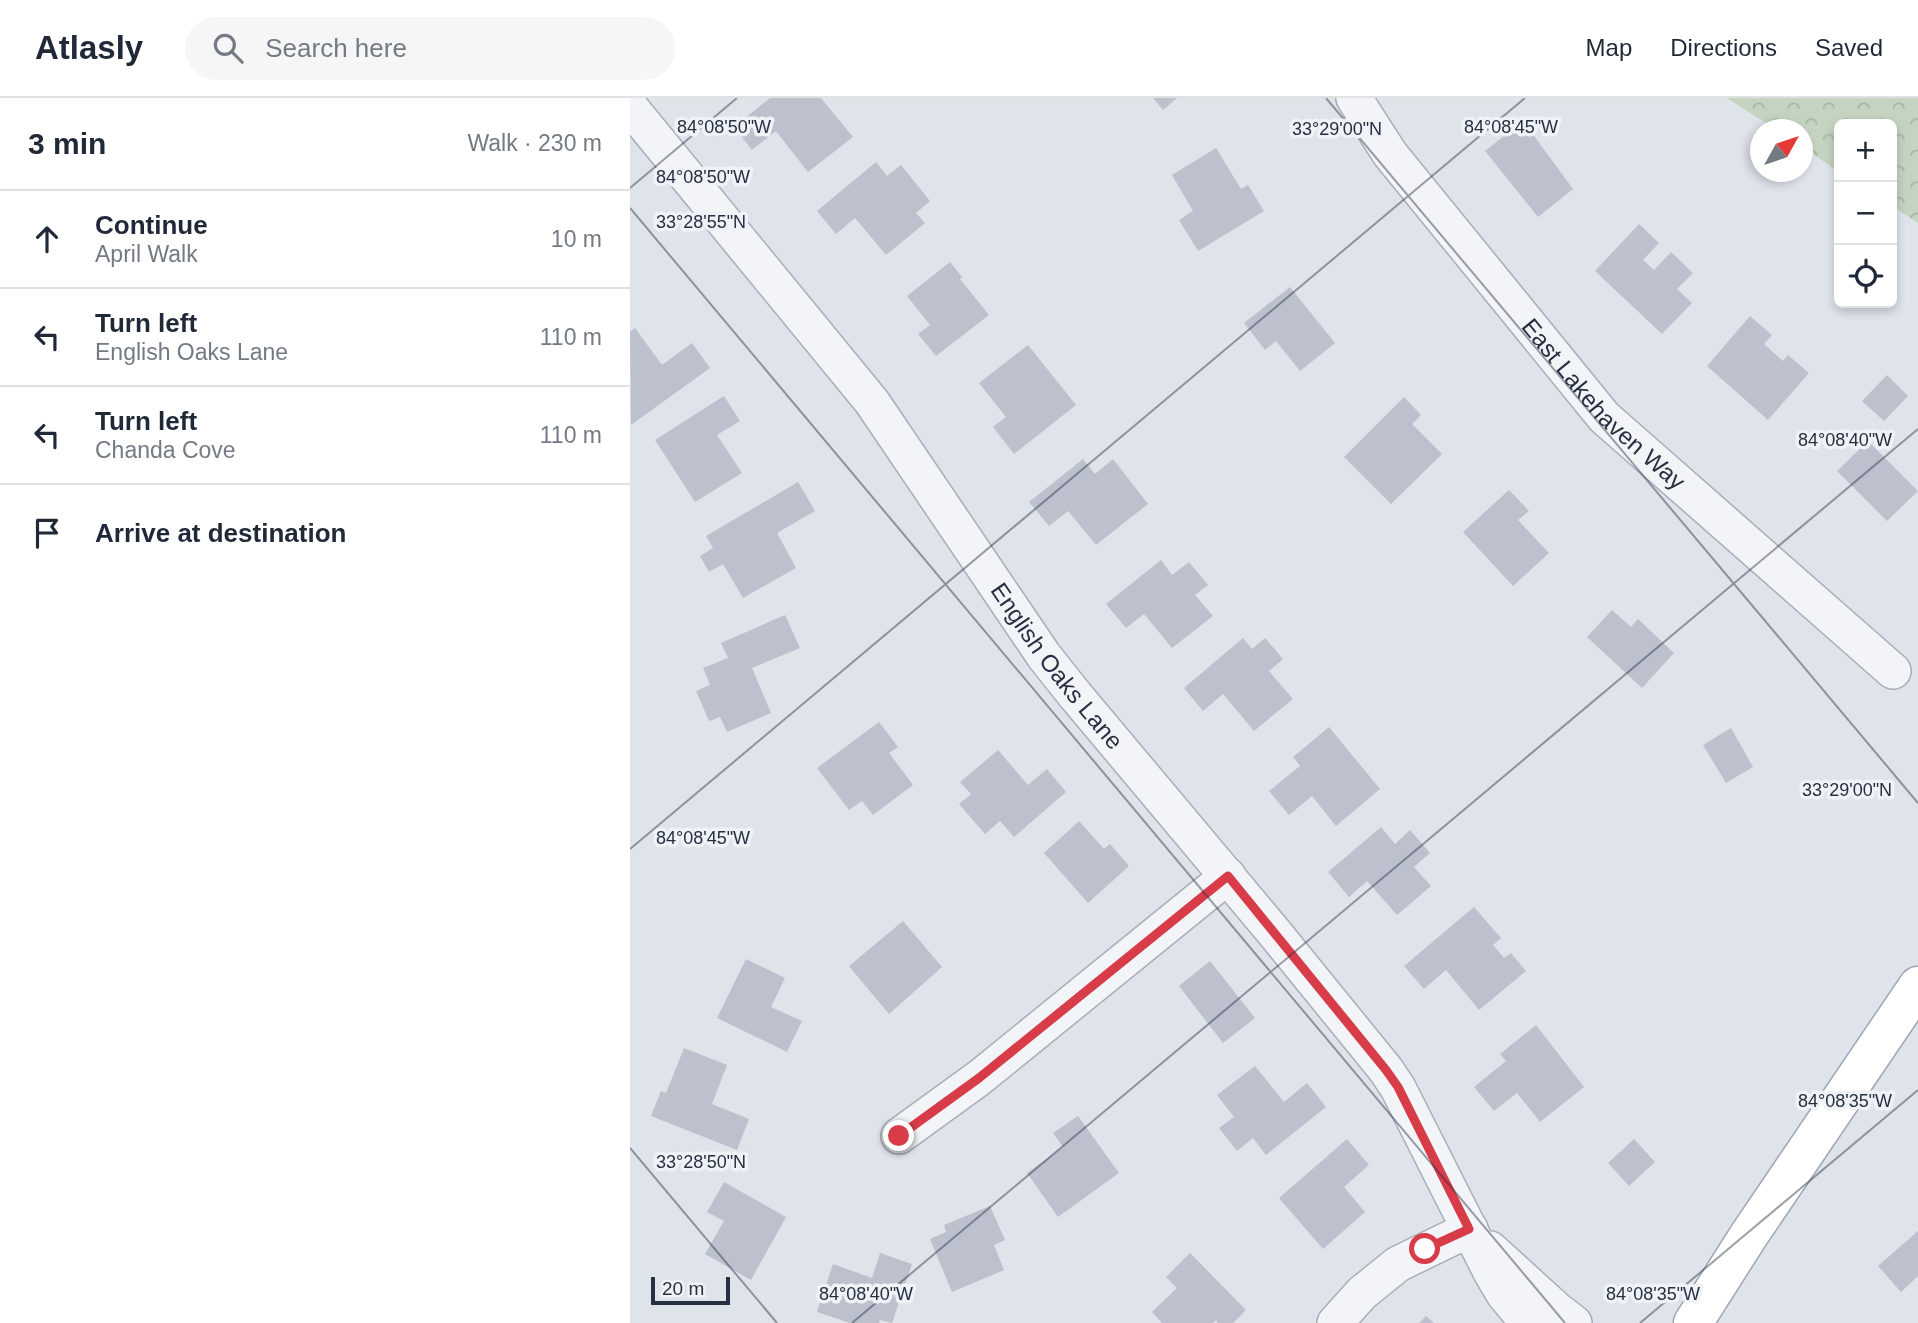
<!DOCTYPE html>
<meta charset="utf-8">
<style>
body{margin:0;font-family:Arial,sans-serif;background:#f6f6f7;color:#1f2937}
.controls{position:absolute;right:21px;top:21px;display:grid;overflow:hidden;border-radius:10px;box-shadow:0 4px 10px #0003}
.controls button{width:63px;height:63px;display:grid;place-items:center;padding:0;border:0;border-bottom:2px solid #e0e1e3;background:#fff;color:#1f2937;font:35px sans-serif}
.compass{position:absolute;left:1120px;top:21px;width:63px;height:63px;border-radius:50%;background:#fff;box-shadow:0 4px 10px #0003;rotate:50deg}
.scale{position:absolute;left:21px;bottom:18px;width:79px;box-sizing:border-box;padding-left:7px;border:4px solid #272f42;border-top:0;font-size:19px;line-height:24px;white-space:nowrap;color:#272f42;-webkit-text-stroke:5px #eff2f7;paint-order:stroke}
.stop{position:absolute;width:21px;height:21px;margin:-16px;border:5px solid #d73c48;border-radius:50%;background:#fff}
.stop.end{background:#d73c48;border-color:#fff;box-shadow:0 2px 7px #0008}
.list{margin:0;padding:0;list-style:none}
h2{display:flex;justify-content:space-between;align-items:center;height:91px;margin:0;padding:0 28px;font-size:30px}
h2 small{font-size:23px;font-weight:400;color:#747a83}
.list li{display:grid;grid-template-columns:46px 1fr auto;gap:21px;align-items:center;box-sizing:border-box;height:98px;padding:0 28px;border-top:2px solid #e0e1e3}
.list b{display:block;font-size:26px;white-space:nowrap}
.list p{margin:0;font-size:23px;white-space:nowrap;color:#747a83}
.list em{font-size:23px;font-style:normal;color:#747a83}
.icon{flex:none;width:38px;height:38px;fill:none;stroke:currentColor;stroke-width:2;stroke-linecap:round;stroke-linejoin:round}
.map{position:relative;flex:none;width:1288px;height:1225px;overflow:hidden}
header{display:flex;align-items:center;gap:42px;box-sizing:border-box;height:98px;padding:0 35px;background:#fff;border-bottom:2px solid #e0e1e3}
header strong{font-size:33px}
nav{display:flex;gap:38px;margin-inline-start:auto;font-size:24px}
.search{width:490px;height:63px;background:#f6f6f7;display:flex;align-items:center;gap:18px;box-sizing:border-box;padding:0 24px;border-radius:38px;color:#747a83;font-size:26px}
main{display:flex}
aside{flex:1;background:#fff}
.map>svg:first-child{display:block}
.forest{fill:url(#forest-crowns)}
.building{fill:#bcc1cd}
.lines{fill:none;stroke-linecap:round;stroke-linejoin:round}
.minor-casing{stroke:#a8adb8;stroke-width:38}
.major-casing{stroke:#9ea6b6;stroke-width:41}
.minor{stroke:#f2f4f8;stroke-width:35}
.major{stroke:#fff;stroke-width:38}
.route{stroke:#d73c48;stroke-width:9}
.ticks{fill:none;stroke:#272f42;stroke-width:2;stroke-opacity:0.45}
.labels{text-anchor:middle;stroke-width:7;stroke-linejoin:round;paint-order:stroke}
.street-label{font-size:24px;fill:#272f42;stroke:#eff2f7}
.ticks-label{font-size:18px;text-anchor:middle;fill:#272f42;stroke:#eff2f7;stroke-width:7;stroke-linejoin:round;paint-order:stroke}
</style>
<header>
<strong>Atlasly</strong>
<div class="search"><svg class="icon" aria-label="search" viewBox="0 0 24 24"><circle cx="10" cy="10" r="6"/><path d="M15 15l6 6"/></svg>Search here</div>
<nav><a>Map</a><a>Directions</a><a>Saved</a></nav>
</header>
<main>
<aside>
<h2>3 min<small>Walk · 230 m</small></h2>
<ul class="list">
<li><svg class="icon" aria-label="ahead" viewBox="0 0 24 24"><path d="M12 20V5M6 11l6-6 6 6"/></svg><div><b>Continue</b><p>April Walk</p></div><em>10 m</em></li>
<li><svg class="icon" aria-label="left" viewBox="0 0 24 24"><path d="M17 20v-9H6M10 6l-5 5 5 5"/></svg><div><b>Turn left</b><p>English Oaks Lane</p></div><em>110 m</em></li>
<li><svg class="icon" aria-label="left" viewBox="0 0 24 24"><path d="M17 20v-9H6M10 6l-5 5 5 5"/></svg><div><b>Turn left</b><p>Chanda Cove</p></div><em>110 m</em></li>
<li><svg class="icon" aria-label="arrive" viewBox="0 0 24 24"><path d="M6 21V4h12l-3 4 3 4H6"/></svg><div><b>Arrive at destination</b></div></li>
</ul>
</aside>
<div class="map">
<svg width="1288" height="1225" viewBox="0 0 1288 1225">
<defs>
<pattern id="forest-crowns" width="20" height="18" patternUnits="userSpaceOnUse" patternTransform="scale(1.75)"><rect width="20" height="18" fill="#c4d4c0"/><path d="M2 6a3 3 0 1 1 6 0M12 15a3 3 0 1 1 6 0" fill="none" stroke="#a8b6a6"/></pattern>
</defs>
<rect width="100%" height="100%" fill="#dfe3ea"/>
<path class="forest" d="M1097,0H1288V125L1262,108V26H1209V74L1173,49L1172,32L1145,31Z"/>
<path class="building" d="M140,0H191L223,39L178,74L146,33L122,52L104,29Z
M523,0H547L533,12Z
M893,23L943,91L908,119L855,53Z
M586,50L611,91L618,87L634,113L568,153L549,122L563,113L542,77Z
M246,64L257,78L271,67L300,103L286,115L295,125L256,157L225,120L206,136L187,113Z
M1009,126L1029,145L1013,162L1024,172L1041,154L1063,175L1047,191L1062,205L1032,236L965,173Z
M320,164L332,179L330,181L359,217L306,258L288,236L300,227L277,198Z
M660,189L705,245L670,273L646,243L635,252L614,225Z
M1120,218L1142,237L1134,246L1153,263L1158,257L1179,275L1138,322L1077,268Z
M5,230L32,267L62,245L80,270L1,327L0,234Z
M398,247L446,307L384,356L363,329L376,319L349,285Z
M1257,277L1278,298L1254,323L1232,303Z
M94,298L110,323L87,337L112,375L65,404L25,342Z
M774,299L791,317L782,326L812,356L761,406L714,359Z
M1238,343L1288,393L1257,423L1207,373Z
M453,361L465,376L483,361L518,406L466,447L438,413L419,428L399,404Z
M168,384L185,413L147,435L166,470L113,500L93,466L79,474L70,458L83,450L76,438Z
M879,392L899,413L888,422L919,455L883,488L833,434Z
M531,462L542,477L559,464L578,487L565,497L583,518L542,550L514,516L496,530L476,506Z
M982,512L1001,529L1008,521L1044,555L1012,590L957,539Z
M155,517L170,550L122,570L141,615L97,634L90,619L79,623L66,593L80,587L73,570L98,560L91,545Z
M613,540L622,551L635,540L653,561L639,573L663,601L624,633L593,596L573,613L554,590Z
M249,624L268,649L259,655L283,687L243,717L232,703L219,712L187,670Z
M699,629L750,691L706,728L682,698L659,717L639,693L670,668L663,659Z
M1101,630L1123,669L1096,685L1073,647Z
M368,652L398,687L417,671L436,694L384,739L370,723L355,736L329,706L341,696L330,684Z
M449,723L474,751L480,746L499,768L458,805L414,755Z
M751,729L765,746L780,732L800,755L784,769L801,788L767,817L737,783L719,799L698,774Z
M844,809L871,840L863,847L874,860L881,855L896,873L849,912L816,872L794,891L774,868Z
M273,823L312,869L259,916L219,868Z
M116,861L155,880L141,909L172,923L157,954L87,920Z
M580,863L625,920L593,945L549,888Z
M906,927L954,989L910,1024L887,995L864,1013L844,989L876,963L870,956Z
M54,950L97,967L82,1006L119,1021L107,1052L21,1018L31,993L36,995Z
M625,968L654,1004L677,985L696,1009L636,1057L623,1040L607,1053L589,1030L604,1019L587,997Z
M448,1018L489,1075L428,1119L397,1075L433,1049L423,1035Z
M717,1041L739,1067L714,1089L735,1114L693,1151L649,1100Z
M1004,1041L1025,1064L999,1088L978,1065Z
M94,1084L156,1119L121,1182L75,1156L94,1123L77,1114Z
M360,1108L375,1142L364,1147L374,1172L322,1194L300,1141L316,1134L314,1127Z
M1288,1133V1178L1271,1194L1248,1168Z
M250,1155L282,1166L262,1225L250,1222L249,1225H220L187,1214L203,1166L242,1180Z
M560,1155L616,1212L603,1225H588L586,1222L583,1225H532L522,1214L547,1190L536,1179Z
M796,1218L804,1225H789Z"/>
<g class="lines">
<g class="minor-casing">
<g id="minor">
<path id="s1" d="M724,0L760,56L974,319L1263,573"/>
<path id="s2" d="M0,9L242,304L414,558L445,597L643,833L756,972L768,990L861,1174L874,1196L898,1225"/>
<path d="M269,1038L349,980L598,778"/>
<path d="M860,1151L927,1212L944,1225"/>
<path d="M705,1225L732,1195L768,1166L840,1131"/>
</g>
</g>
<g class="major-casing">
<path id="major" d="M1063,1225L1119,1137L1288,888"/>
</g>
<use href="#minor" class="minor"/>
<use href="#major" class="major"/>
</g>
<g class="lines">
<path class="route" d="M269,1038L349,980L598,778L756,972L768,989L839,1131L795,1151"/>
</g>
<path class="ticks" d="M696,0L1288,705M0,90L107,0M0,110L935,1225M0,751L895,0M0,1050L147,1225M222,1225L1288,331M1010,1225L1288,992"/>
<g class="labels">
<g class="street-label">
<text dy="8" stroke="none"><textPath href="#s1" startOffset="396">East Lakehaven Way</textPath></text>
<text dy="8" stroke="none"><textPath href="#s2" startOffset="704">English Oaks Lane</textPath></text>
</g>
</g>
<g class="ticks-label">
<text x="94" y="35">84°08'50"W</text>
<text x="881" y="35">84°08'45"W</text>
<text x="707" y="37">33°29'00"N</text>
<text x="73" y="85">84°08'50"W</text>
<text x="71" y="130">33°28'55"N</text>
<text x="1215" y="348">84°08'40"W</text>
<text x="1217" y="698">33°29'00"N</text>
<text x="73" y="746">84°08'45"W</text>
<text x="1215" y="1009">84°08'35"W</text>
<text x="71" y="1070">33°28'50"N</text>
<text x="236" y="1202">84°08'40"W</text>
<text x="1023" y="1202">84°08'35"W</text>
</g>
</svg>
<div class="controls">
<button>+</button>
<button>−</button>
<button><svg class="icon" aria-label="locate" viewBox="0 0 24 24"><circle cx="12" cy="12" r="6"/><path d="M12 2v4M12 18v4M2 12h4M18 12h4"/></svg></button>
</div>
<svg class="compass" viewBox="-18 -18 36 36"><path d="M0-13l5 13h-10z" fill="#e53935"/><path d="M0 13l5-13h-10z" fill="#747a83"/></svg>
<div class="scale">20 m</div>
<div class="stop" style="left:795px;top:1151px"></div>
<div class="stop end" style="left:269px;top:1038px"></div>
</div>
</main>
